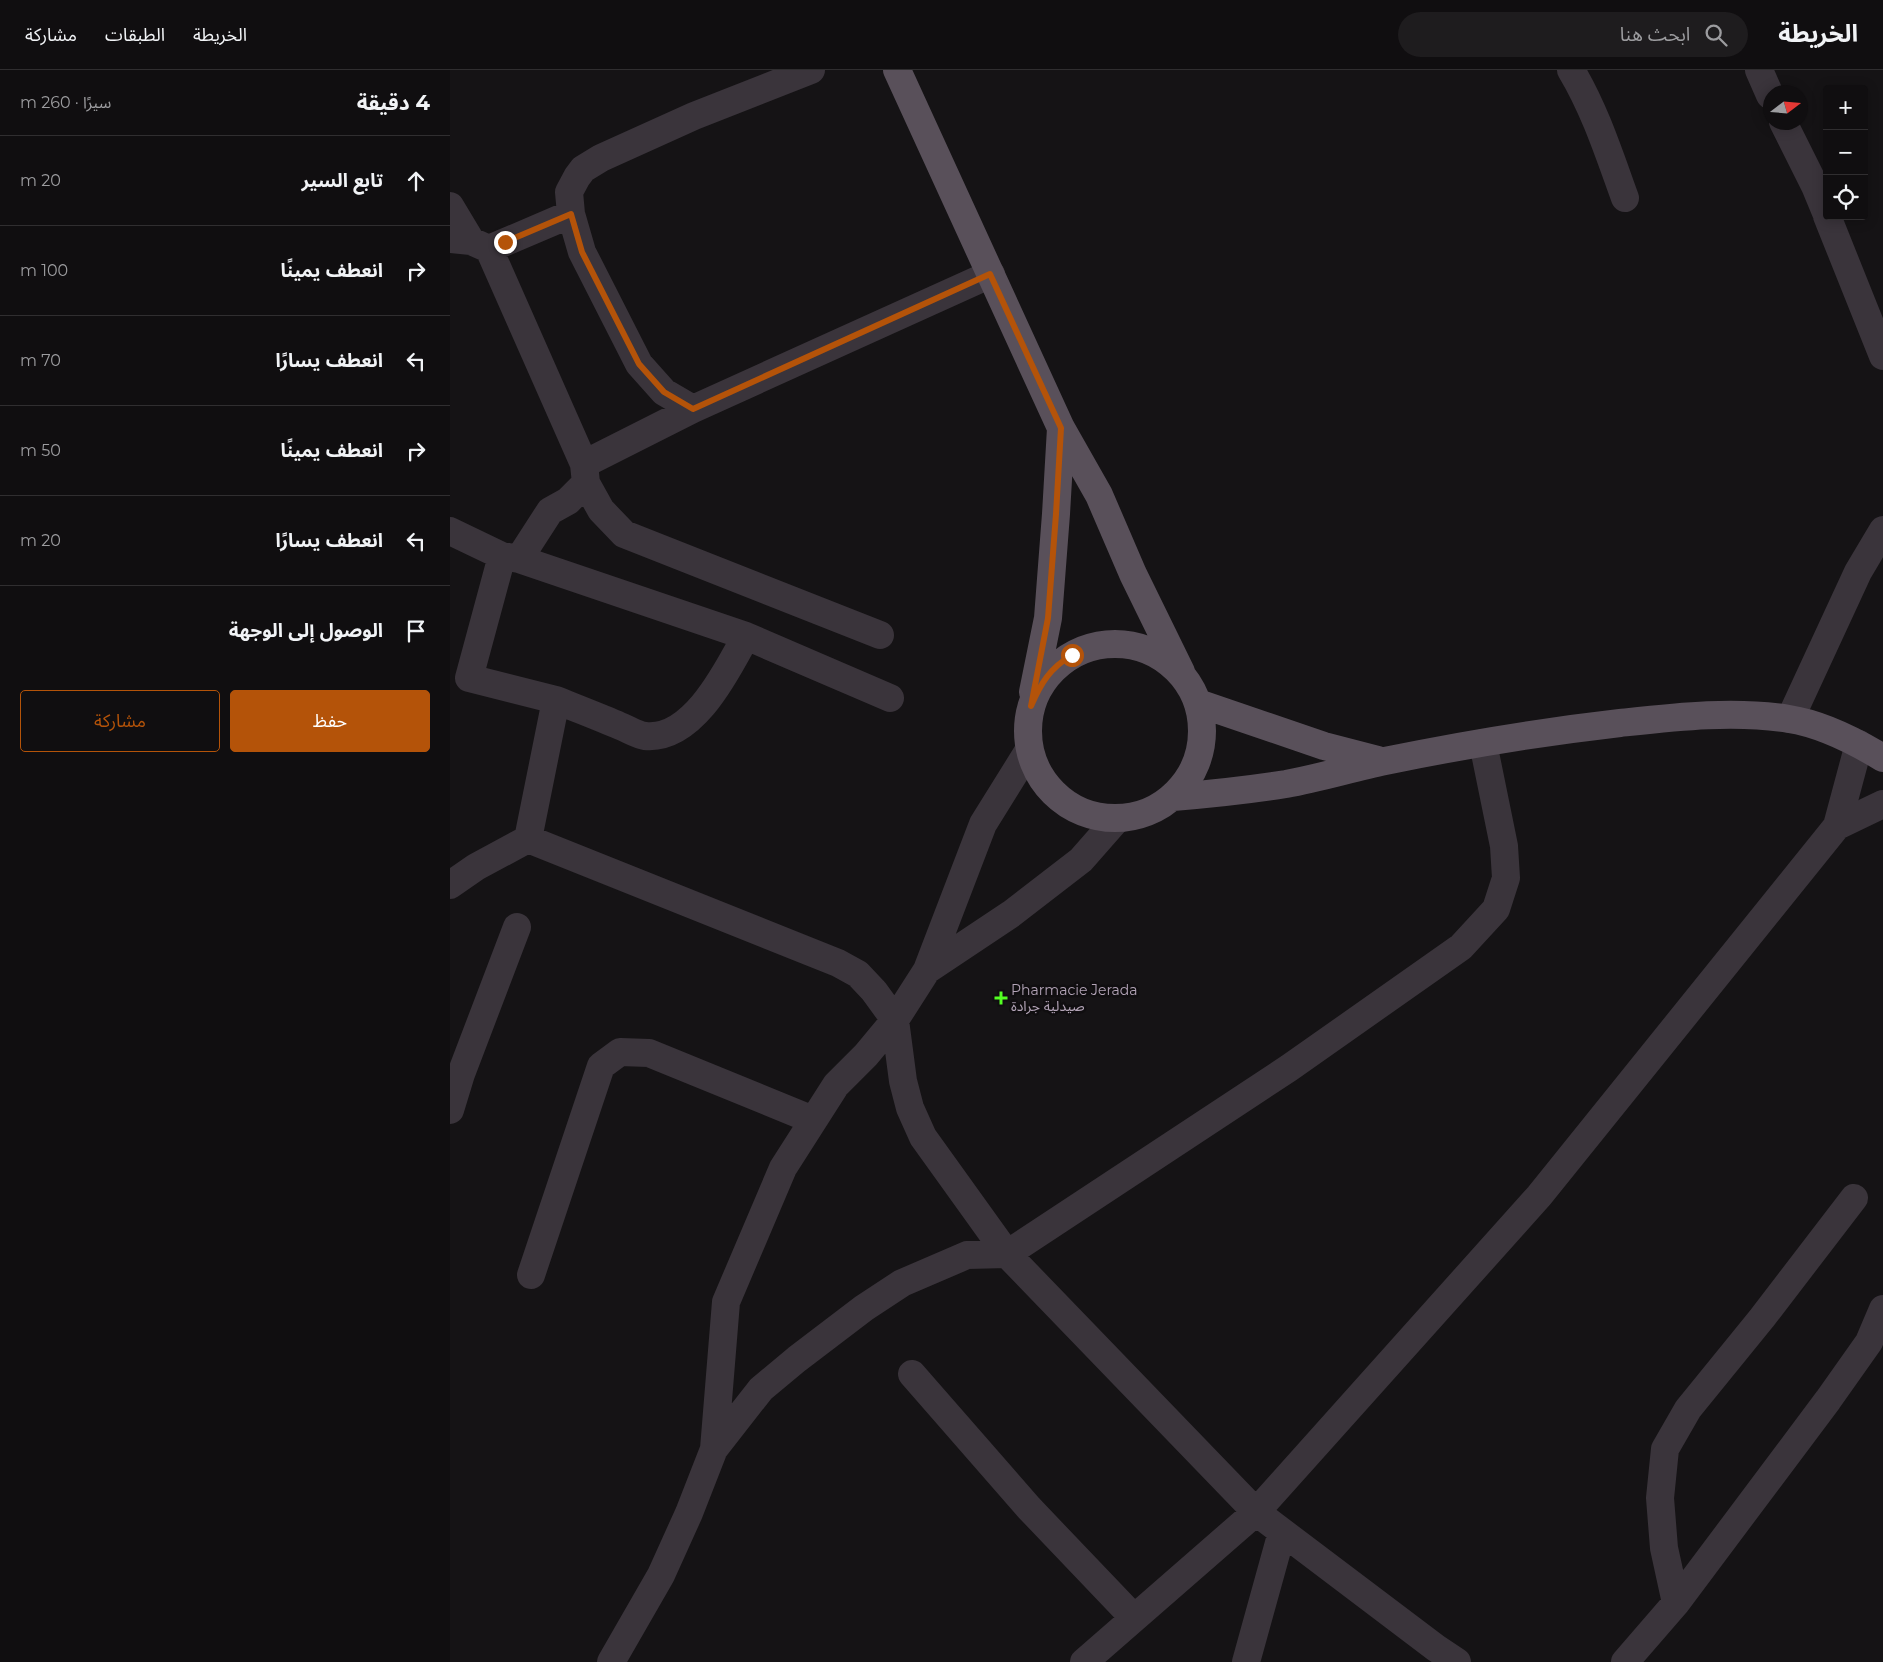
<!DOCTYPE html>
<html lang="ar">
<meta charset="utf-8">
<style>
body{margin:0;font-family:Montserrat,"Noto Sans Arabic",sans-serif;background:#1e1c1e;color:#f1f3f6;direction:rtl}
.controls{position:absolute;right:15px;top:15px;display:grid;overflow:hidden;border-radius:5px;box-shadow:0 2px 12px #0003}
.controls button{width:45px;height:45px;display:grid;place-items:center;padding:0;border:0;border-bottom:1px solid #302e30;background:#100e10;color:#f1f3f6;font:25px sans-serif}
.compass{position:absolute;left:1313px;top:15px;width:45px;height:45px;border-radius:50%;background:#100e10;box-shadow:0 2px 12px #0003;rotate:74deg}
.stop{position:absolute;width:15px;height:15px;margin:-11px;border:4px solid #b45309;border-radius:50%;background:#fff}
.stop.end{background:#b45309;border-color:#fff;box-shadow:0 1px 5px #0008}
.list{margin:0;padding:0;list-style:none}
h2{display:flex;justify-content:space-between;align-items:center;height:65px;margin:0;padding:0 20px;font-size:21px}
h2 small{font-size:16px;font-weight:400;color:#9c9c9f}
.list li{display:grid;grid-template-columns:32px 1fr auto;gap:15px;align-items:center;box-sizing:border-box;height:90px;padding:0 20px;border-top:1px solid #302e30}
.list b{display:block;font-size:19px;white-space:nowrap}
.list em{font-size:16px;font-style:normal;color:#9c9c9f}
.actions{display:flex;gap:10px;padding:15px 20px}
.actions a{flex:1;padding:11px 0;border:1px solid #b45309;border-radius:5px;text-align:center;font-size:18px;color:#b45309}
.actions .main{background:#b45309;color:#fff}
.icon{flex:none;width:28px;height:28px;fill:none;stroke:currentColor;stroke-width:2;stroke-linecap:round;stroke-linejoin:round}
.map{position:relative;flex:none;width:1433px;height:1592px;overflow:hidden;direction:ltr}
header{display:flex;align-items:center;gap:30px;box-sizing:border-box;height:70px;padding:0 25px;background:#100e10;border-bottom:1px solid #302e30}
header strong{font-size:24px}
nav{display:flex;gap:28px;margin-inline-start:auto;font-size:18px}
.search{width:350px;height:45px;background:#1e1c1e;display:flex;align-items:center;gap:12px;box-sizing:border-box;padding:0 18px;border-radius:28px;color:#9c9c9f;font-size:19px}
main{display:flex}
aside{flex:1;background:#100e10}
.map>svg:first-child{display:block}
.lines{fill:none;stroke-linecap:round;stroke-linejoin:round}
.minor{stroke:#3a343b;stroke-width:28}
.major{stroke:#59505a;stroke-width:28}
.route{stroke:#b45309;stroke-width:6}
.poi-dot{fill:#53ff22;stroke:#100e10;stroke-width:2}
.labels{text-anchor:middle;stroke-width:5;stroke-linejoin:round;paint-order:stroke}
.poi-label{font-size:14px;fill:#b3a4b7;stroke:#100e10;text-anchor:start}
</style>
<header>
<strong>الخريطة</strong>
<div class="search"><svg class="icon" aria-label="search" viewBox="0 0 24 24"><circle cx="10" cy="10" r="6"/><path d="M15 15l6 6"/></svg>ابحث هنا</div>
<nav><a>الخريطة</a><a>الطبقات</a><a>مشاركة</a></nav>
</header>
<main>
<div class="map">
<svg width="1433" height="1592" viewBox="0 0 1433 1592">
<rect width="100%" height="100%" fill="#151315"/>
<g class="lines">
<path class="minor" d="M361,0L244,46L151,88L133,99L127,107L119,122L121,144L132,182L189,294L214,322L243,339L541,204
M1121,0C1145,40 1159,84 1175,128
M1309,0L1320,25
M1333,52L1365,116L1377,145
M0,136L21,171
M1377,146L1433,286
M0,169L21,171L39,179L134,394L136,413L118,431L100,441L69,489L52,486L19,608L106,630L78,769
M39,179L121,144
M134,394L243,339
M136,413L151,440L174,464L430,565
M0,461L52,486
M69,489L296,566L440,628
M106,630C128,639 149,647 170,656C178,659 187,665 195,666C243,671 277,601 296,566
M1340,649L1408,502L1433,460
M1387,756L1433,734
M0,815L26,797L78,769L388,893L408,904L424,921L445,950L453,1011L460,1038L473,1067L557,1184L806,1442L986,1578L1007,1592
M477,900L561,844L631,790L667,749
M0,1040L11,1004L67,857
M81,1205L151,996L170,982L199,983L363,1050
M462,1304L579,1438L684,1548
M264,1379L311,1319L347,1289L414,1238L452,1213L517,1185L557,1184L839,998L1011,877L1046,839L1056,808L1054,776L1033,673
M1226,1533L1214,1478L1210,1428L1215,1379L1238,1339L1312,1248L1404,1128
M161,1592L211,1505L239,1443L264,1379L276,1232L333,1098L386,1015L416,985L445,950L477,900L533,754L579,680
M634,1592L806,1442L1089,1126L1387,756L1409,674
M796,1592L832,1462
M1175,1592L1226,1533L1378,1330L1419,1272L1433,1239"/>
<path class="major" d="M447,0L611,358L649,425L683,504L731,602
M578 661a87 87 0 1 1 174 0a87 87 0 1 1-174 0Z
M583,622L598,548L606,444L611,358
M748,633L874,676L928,690
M723,727C761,724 798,720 836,714C869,708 902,698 935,691C1013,675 1091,662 1170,653C1225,647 1284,640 1339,649C1372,654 1405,671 1433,688"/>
</g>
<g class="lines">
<path class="route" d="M55,172L121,144L132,182L189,294L214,322L243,339L540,204L611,358L606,444L598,548L581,636C591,613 600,598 622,585"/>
</g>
<path class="poi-dot" d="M548.5 920.5h5v5h5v5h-5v5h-5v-5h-5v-5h5z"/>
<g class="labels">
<g class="poi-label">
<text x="561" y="925">Pharmacie Jerada<tspan x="561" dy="16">صيدلية جرادة</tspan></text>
</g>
</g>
</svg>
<div class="controls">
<button>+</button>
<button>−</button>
<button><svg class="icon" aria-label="locate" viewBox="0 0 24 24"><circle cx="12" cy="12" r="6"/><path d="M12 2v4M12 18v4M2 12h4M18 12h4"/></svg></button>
</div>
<svg class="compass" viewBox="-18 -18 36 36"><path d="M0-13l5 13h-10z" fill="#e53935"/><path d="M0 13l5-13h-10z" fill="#9c9c9f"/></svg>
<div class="stop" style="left:622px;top:585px"></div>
<div class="stop end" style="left:55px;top:172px"></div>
</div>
<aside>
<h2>4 دقيقة<small>سيرًا · 260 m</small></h2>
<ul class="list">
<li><svg class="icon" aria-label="ahead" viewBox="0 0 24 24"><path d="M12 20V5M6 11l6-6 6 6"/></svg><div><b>تابع السير</b></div><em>20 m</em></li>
<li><svg class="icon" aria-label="right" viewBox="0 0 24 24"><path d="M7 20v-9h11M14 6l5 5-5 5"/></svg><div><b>انعطف يمينًا</b></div><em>100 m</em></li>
<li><svg class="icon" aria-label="left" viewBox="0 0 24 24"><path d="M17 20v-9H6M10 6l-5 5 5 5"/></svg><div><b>انعطف يسارًا</b></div><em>70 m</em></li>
<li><svg class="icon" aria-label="right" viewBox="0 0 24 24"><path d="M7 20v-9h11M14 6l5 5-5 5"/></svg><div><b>انعطف يمينًا</b></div><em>50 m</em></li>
<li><svg class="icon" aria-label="left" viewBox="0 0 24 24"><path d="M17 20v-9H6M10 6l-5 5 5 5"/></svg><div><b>انعطف يسارًا</b></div><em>20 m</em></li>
<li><svg class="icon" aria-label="arrive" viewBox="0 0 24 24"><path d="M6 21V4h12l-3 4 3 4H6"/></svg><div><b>الوصول إلى الوجهة</b></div></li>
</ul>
<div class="actions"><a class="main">حفظ</a><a>مشاركة</a></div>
</aside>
</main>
